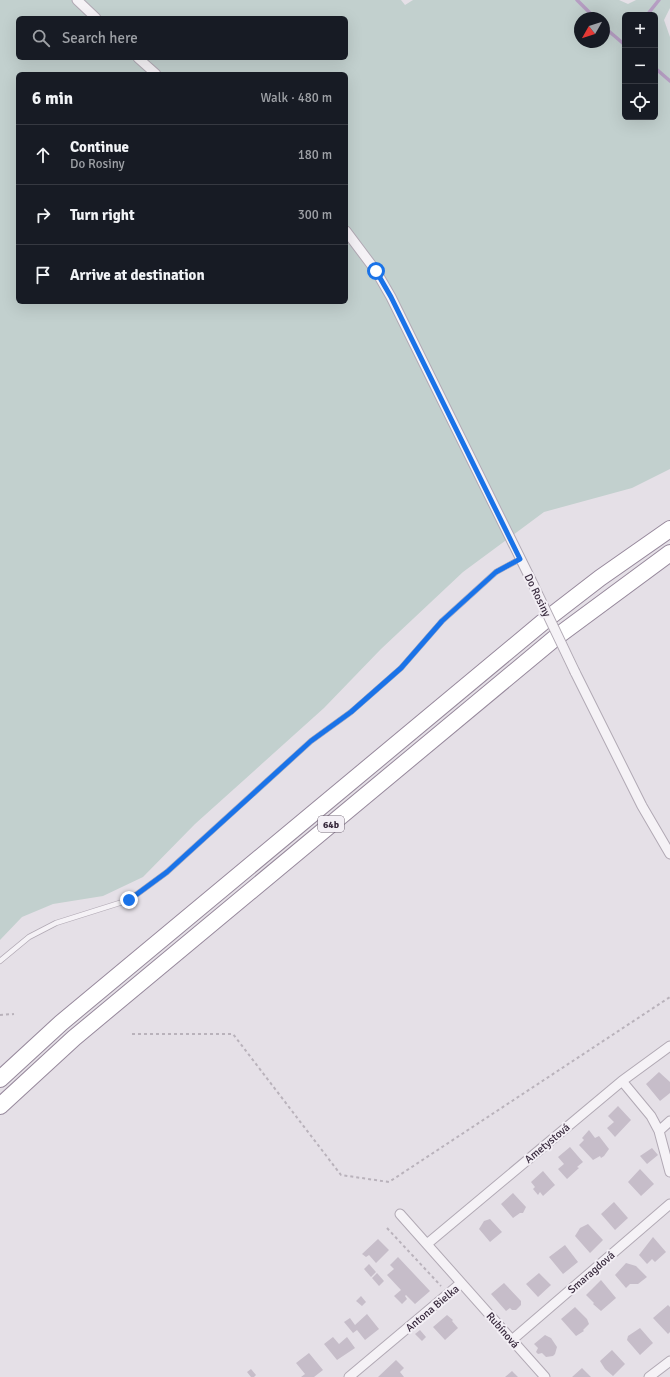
<!DOCTYPE html>
<meta charset="utf-8">
<style>
body{margin:0;font-family:Signika,sans-serif;background:#242831;color:#f1f3f6}
.controls{position:absolute;right:12px;top:12px;display:grid;overflow:hidden;border-radius:6px;box-shadow:0 4px 16px #0002}
.controls button{width:36px;height:36px;display:grid;place-items:center;padding:0;border:0;border-bottom:1px solid #363941;background:#171b24;color:#f1f3f6;font:20px sans-serif}
.compass{position:absolute;left:574px;top:12px;width:36px;height:36px;border-radius:50%;background:#171b24;box-shadow:0 4px 16px #0002;rotate:231deg}
.stop{position:absolute;width:12px;height:12px;margin:-9px;border:3px solid #1a73e8;border-radius:50%;background:#fff}
.stop.end{background:#1a73e8;border-color:#fff;box-shadow:0 1px 4px #0008}
.list{margin:0;padding:0;list-style:none}
h2{display:flex;justify-content:space-between;align-items:center;height:52px;margin:0;padding:0 16px;font-size:17px}
h2 small{font-size:13px;font-weight:400;color:#9ea1a6}
.list li{display:grid;grid-template-columns:26px 1fr auto;gap:12px;align-items:center;box-sizing:border-box;height:60px;padding:0 16px;border-top:1px solid #363941}
.list b{display:block;font-size:15px;white-space:nowrap}
.list p{margin:0;font-size:13px;white-space:nowrap;color:#9ea1a6}
.list em{font-size:13px;font-style:normal;color:#9ea1a6}
.icon{flex:none;width:22px;height:22px;fill:none;stroke:currentColor;stroke-width:2;stroke-linecap:round;stroke-linejoin:round}
.map{position:relative;flex:none;width:670px;height:1377px;overflow:hidden}
.search{position:absolute;background:#171b24;box-shadow:0 4px 16px #0002;left:16px;top:16px;width:332px;height:44px;display:flex;align-items:center;gap:10px;box-sizing:border-box;padding:0 14px;border-radius:6px;color:#9ea1a6;font-size:15px}
.panel{position:absolute;background:#171b24;box-shadow:0 4px 16px #0002;left:16px;top:72px;width:332px;height:232px;border-radius:6px}
.map>svg:first-child{display:block}
.green{fill:#c2d0ce;fill-rule:evenodd}
.lines{fill:none;stroke-linecap:round;stroke-linejoin:round}
.stream{stroke:#b69ec3;stroke-width:3.5}
.building{fill:#c6bdc9}
.service-casing{stroke:#b1a9b4;stroke-width:6}
.minor-casing{stroke:#b1a9b4;stroke-width:11}
.trunk-casing{stroke:#97899c;stroke-width:18}
.path{stroke:#b9b2bb;stroke-width:2;stroke-dasharray:3 3;stroke-linecap:butt}
.service{stroke:#f5f2f6;stroke-width:4.5}
.minor{stroke:#f5f2f6;stroke-width:9}
.trunk{stroke:#fff;stroke-width:16}
.minor-bridge-casing{stroke:#b1a9b4;stroke-width:11;stroke-linecap:butt}
.minor-bridge{stroke:#f5f2f6;stroke-width:9}
.route{stroke:#1a73e8;stroke-width:5}
.labels{text-anchor:middle;stroke-width:4;stroke-linejoin:round;paint-order:stroke}
.shield{fill:#f3eff5;stroke:#706574;stroke-width:1}
.shield-label{font-size:10px;font-weight:bold;fill:#382a3d}
.street-label{font-size:11px;fill:#382a3d;stroke:#f3eff5}
</style>
<div class="map">
<svg width="670" height="1377" viewBox="0 0 670 1377">
<rect width="100%" height="100%" fill="#e5e0e7"/>
<path class="green" d="M0,0H401L405,5L413,0H619L628,4L636,0H670V8L664,20L670,37V469L632,488L544,512L463,572L381,649L324,708L195,824L143,877L103,896L53,904L22,917L0,940ZM625,15H655V117H625ZM18,18H346V58H18ZM580,18H604V42H580ZM18,74H346V302H18Z"/>
<g class="lines">
<path class="stream" d="M577,0L595,18
M647,15L659,0
M604,27L625,45
M655,68L670,81"/>
</g>
<path class="building" d="M659,1072L670,1082V1093L660,1101L646,1084Z
M618,1106L631,1120L615,1137L607,1128L614,1122L608,1116Z
M589,1130L595,1138L599,1136L609,1149L604,1156L601,1158L600,1156L593,1160L579,1145L584,1140L582,1138Z
M570,1147L583,1162L577,1167L579,1168L567,1179L558,1169L564,1164L558,1157Z
M652,1148L658,1155L647,1164L640,1156Z
M640,1169L654,1184L641,1196L628,1182Z
M543,1171L555,1185L543,1196L540,1192L538,1195L533,1189L535,1187L531,1182Z
M513,1193L526,1207L523,1213H520L513,1218L501,1204Z
M614,1202L628,1218L615,1230L601,1214Z
M490,1219L502,1232L490,1242L479,1229L484,1221Z
M588,1224L603,1240L590,1253L575,1236L580,1228Z
M653,1237L666,1252L655,1262L652,1259L647,1264L639,1255Z
M378,1239L389,1250L376,1263L369,1255L366,1257L362,1254Z
M565,1245L578,1262L563,1274L549,1257Z
M398,1257L430,1291L415,1304L406,1295L405,1296L407,1299L402,1304L394,1296L401,1290L387,1275L394,1269L390,1265Z
M626,1263L636,1266L647,1277L638,1284H630L626,1288L615,1275Z
M369,1264L376,1272L371,1277L364,1269Z
M377,1273L384,1281L379,1286L372,1278Z
M539,1273L551,1285L538,1297L526,1284Z
M601,1280L616,1298L601,1311L593,1304L594,1303L586,1295Z
M504,1283L521,1301V1305L516,1310H512L510,1308L506,1311L491,1294Z
M361,1296L366,1302L362,1306L356,1301Z
M668,1305L670,1307V1332L668,1334L653,1318Z
M575,1307L587,1319L589,1324L583,1330L584,1331L576,1336L561,1319Z
M367,1314L379,1329L365,1340L357,1330L353,1333L344,1322L350,1318L355,1325Z
M447,1315L453,1320L452,1321L458,1328L445,1340L433,1327Z
M640,1328L653,1343L640,1355L627,1340L628,1336Z
M420,1330L426,1337L422,1341L415,1334Z
M545,1335L551,1338L557,1347L555,1354L553,1356L546,1357L542,1353L538,1354L536,1352L538,1348L534,1344Z
M333,1337L339,1344L347,1337L355,1348L337,1360L324,1344Z
M612,1350L625,1364L613,1376L605,1369L600,1361Z
M309,1353L323,1370L314,1377H301L305,1374L296,1363Z
M396,1360L404,1368L400,1372L404,1377H378Z
M582,1368L591,1377H572Z
M251,1369L256,1375L254,1377H251L247,1372Z
M512,1371L518,1377H505Z"/>
<g class="lines">
<g class="service-casing">
<path id="service" d="M0,961L29,937L56,923L129,900L167,872L311,741L351,712L401,668L442,621L496,572L520,559"/>
</g>
<g class="minor-casing">
<path id="minor" d="M77,0L96,18
M138,58L156,74
M346,231L376,271L391,297L533,584
M575,672L642,806L670,854
M622,1081L651,1116L659,1131L670,1172
M659,1131L670,1121
M400,1214L545,1377
M427,1244L622,1081L670,1046
M512,1340L670,1204
M349,1377L461,1283
M649,1377L670,1361"/>
</g>
<g class="trunk-casing">
<path id="trunk" d="M0,1079L61,1023L543,622L600,578L670,529
M0,1106L74,1038L555,638L670,553"/>
</g>
<path class="path" d="M0,1015L14,1014
M132,1034H233L341,1175L389,1182L670,997
M387,1228L441,1286"/>
<use href="#service" class="service"/>
<use href="#minor" class="minor"/>
<use href="#trunk" class="trunk"/>
<g class="minor-bridge-casing">
<path id="minor-bridge" d="M533,584L575,672"/>
</g>
<use href="#minor-bridge" class="minor-bridge"/>
</g>
<g class="lines">
<path class="route" d="M129,900L167,872L311,741L351,712L401,668L442,621L496,572L520,559L391,297L376,271"/>
</g>
<g class="labels">
<rect class="shield" x="318" y="816" width="26" height="16" rx="3"/>
<g class="shield-label">
<text x="331" y="828">64b</text>
</g>
<g class="street-label">
<text transform="translate(538 595) rotate(64)" y="4">Do Rosiny</text>
<text transform="translate(547 1143) rotate(-40)" y="4">Ametystová</text>
<text transform="translate(591 1272) rotate(-41)" y="4">Smaragdová</text>
<text transform="translate(432 1308) rotate(-40)" y="4">Antona Bielka</text>
<text transform="translate(503 1330) rotate(49)" y="4">Rubínová</text>
</g>
</g>
</svg>
<div class="controls">
<button>+</button>
<button>−</button>
<button><svg class="icon" aria-label="locate" viewBox="0 0 24 24"><circle cx="12" cy="12" r="6"/><path d="M12 2v4M12 18v4M2 12h4M18 12h4"/></svg></button>
</div>
<svg class="compass" viewBox="-18 -18 36 36"><path d="M0-13l5 13h-10z" fill="#e53935"/><path d="M0 13l5-13h-10z" fill="#9ea1a6"/></svg>
<div class="stop" style="left:376px;top:271px"></div>
<div class="stop end" style="left:129px;top:900px"></div>
<div class="search"><svg class="icon" aria-label="search" viewBox="0 0 24 24"><circle cx="10" cy="10" r="6"/><path d="M15 15l6 6"/></svg>Search here</div>
<section class="panel">
<h2>6 min<small>Walk · 480 m</small></h2>
<ul class="list">
<li><svg class="icon" aria-label="ahead" viewBox="0 0 24 24"><path d="M12 20V5M6 11l6-6 6 6"/></svg><div><b>Continue</b><p>Do Rosiny</p></div><em>180 m</em></li>
<li><svg class="icon" aria-label="right" viewBox="0 0 24 24"><path d="M7 20v-9h11M14 6l5 5-5 5"/></svg><div><b>Turn right</b></div><em>300 m</em></li>
<li><svg class="icon" aria-label="arrive" viewBox="0 0 24 24"><path d="M6 21V4h12l-3 4 3 4H6"/></svg><div><b>Arrive at destination</b></div></li>
</ul>
</section>
</div>
